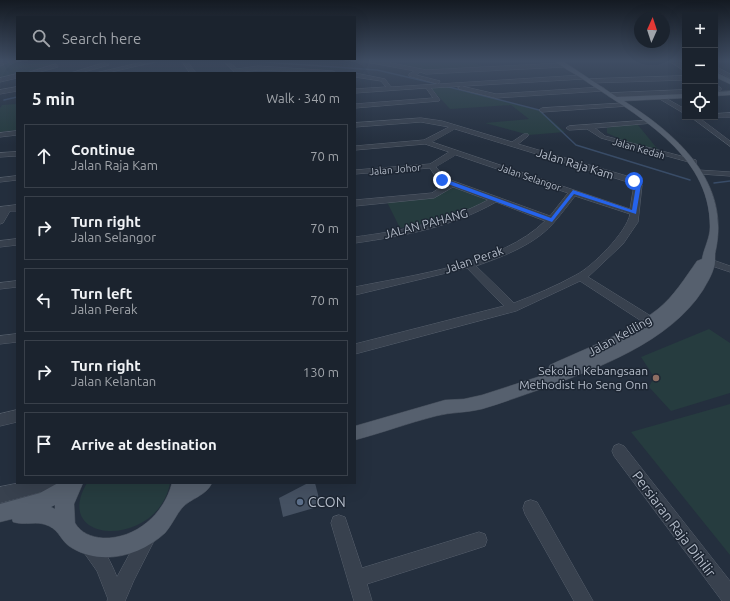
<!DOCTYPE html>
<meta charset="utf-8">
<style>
body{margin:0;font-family:Ubuntu,sans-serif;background:#282f3a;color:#f1f3f6}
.controls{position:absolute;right:12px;top:12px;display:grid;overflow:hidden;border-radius:0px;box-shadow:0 4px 16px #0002}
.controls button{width:36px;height:36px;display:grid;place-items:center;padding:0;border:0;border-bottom:1px solid #39404a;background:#1b232e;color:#f1f3f6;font:20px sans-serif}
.compass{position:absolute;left:634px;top:12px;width:36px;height:36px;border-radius:50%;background:#1b232e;box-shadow:0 4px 16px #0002;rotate:3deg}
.stop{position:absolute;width:12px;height:12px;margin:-9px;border:3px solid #2563eb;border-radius:50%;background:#fff}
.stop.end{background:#2563eb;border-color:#fff;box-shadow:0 1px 4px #0008}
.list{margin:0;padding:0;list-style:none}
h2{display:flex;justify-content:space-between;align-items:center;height:52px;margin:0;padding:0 16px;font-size:17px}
h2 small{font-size:13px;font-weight:400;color:#a0a4aa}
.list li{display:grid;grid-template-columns:26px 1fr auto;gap:12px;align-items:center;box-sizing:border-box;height:64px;margin:0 8px 8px;padding:0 8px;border:1px solid #39404a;border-radius:0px}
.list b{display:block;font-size:15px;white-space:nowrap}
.list p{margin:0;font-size:13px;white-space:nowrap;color:#a0a4aa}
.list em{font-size:13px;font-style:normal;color:#a0a4aa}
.icon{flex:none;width:22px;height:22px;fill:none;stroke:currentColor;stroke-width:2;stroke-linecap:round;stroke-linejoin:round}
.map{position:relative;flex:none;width:730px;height:601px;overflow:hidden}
.search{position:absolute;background:#1b232e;box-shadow:0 4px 16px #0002;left:16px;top:16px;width:340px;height:44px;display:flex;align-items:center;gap:10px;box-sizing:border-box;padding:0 14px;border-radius:0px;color:#a0a4aa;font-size:15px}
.panel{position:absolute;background:#1b232e;box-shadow:0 4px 16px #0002;left:16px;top:72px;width:340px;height:412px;border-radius:0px}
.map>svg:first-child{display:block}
.green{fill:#263c3f}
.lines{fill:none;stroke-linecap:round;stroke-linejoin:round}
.stream{stroke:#394c67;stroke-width:1.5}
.building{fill:#455162}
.minor-casing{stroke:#565f6c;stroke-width:1}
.major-casing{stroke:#414a57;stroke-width:1}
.minor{fill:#38414e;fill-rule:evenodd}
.major{fill:#56606e;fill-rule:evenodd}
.route{fill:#2563eb}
.education-dot{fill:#8d6e63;stroke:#1d2633;stroke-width:1.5}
.service-dot{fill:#5c6f8a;stroke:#1d2633;stroke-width:1.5}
.labels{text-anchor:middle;stroke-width:3;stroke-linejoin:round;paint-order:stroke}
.far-street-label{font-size:10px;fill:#b4bcc9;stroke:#1d2633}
.street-label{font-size:12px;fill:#b4bcc9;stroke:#1d2633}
.poi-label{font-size:12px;fill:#b4bcc9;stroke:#1d2633;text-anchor:end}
.near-poi-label{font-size:14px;fill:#b4bcc9;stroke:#1d2633;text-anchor:start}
.near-street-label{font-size:14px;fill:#b4bcc9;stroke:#1d2633}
</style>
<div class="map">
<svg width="730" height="601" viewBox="0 0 730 601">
<rect width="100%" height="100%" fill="#242f3e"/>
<path class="green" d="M9,61H53V65L24,73H17V75L0,79V65Z
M414,61H471L484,67L434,71L399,66Z
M443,86L541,111L565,132L529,135L485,123L529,119L511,105L450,109L430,87Z
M17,104V130L0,132V108L2,105Z
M622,125H638L660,152L633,145L607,133V128Z
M454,188L472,193L487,201C456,217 434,221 400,228L387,202L421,198Z
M709,329L730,343V393L671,411L649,387L654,377L641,357Z
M730,404V555L631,432Z
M87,483H170C158,549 50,545 87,483Z"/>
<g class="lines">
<path class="stream" d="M250,61L377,70L437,84
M141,65L162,61
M445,86L539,110L576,145L690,180
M4,100L17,97
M714,183L730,181"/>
</g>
<path class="building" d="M308,483H315L321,506L283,517L279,498Z"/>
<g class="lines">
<g class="minor-casing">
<path id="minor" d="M9,61V62L0,66V62Z
M147,61H158L107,73H96Z
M182,61H187L196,73H190Z
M228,61L237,69L258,66L333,71L336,73L258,70L235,73L225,63Z
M361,61H382L426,70L564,63L567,65L564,67L426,74L420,72L416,75L440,81L438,84L409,76V74L414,71Z
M669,61H675L685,67V71Z
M107,62L109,65L80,73H71Z
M56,64L58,67L36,73H27Z
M715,66L730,74V78L715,70Z
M355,73L385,79L391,87L583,75L586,77L583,79L431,88L440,100L439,101L355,108V104L433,98L426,88L355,93V89L386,87L381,81L355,77Z
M17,74V78L0,82V78Z
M685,76V80L589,83L586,81L589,79Z
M715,84L721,88V90L715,92Z
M461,86L496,94L602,87L605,89L602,91L496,98L459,89L458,88Z
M17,87V91L0,94V90Z
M685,90V94L610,97L607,95L610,93Z
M658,96H662L685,109V114L658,98Z
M626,103L628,104V106L542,112L539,110L542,108Z
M730,113V117H712H715V114Z
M691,117H698L730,141V146Z
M421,118L442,121L512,142L524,134H528V136L518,144L637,179L642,185L638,222L623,244L588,277L654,318L656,321L654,324H646L580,281L516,311L355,354V344L504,306L467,268L355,295V287C413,275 502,264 545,221L496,202C452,227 404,236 355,243V237C401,231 447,222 488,200L453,187L434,198L355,206V200L432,193L445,184L439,182L430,168L355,174V170L430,164L449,152L425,144L355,150V146L424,140L449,127L421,122L355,127V123ZM455,129L631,183L634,185L630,209L432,142ZM456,155L568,193L550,216L445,178L436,167ZM575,196L630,214C627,232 592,267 576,275C556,286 535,295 514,303L476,266C504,256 537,244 556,220C562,213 569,204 575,196Z
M651,120L653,121V123L595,128L605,136L696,160V164L601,138L587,129L569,130L566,128L569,126Z
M17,131V135L0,137V133Z
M17,152V156L0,157V153Z
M698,170L730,172V176L701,174L697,172Z
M17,176V180L0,182V178Z
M17,205V211H10L3,223L0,224V207Z
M17,239V245L0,247V241Z
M707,258L730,266V272L703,263L702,261L703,259Z
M17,281V287L0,289V283Z
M17,334V342L0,344V336Z
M17,410V422L0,426V414Z
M619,444L624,446L730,581V601H722L614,456L612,451L614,446Z
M19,483H57L54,488L49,490L0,503V487Z
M531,500L537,502L593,601H574L525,514L523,508L525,502Z
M339,515L345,517L362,568L479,532L485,534L487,540L485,546L479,548L367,584L372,601H354L331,523L333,517Z
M148,529L154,531L156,537L134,580L125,601H107L108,599L97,571L80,547L83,541L89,538C104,545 111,563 117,577L142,531Z"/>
</g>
<g class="major-casing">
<path id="major" d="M555,61H563L567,64L617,97L685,94V98L624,101C675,133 730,180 716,249C714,255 716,262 714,267C712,275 707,283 703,290C670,342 596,369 541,389C521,396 502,403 482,409C466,413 451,412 436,416C408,423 382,433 355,440V426L445,400L464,399L482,395L550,373L548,369L550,365C586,348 627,334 658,309C674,296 685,278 697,261L702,259C704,248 710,238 710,227C711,153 634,114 581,78C572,72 563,68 555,61Z
M680,61H685V65Z
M715,72L730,79V84L715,77Z
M730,91V95L715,96V92Z
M58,483H83L74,504L75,523C81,533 91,537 103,538C136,539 164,514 172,483H212C206,496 191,498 182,508C176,515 172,525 165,533C140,556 102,566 72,548C61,542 60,531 49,526C37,520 25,526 13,522L12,519L0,522V504L40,493ZM55,505V509L51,507Z"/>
</g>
<use href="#minor" class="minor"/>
<use href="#major" class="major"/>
</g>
<linearGradient id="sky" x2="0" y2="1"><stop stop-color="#141a22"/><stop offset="0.42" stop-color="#3f4d63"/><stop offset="1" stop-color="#3f4d63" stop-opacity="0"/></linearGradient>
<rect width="730" height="145" fill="url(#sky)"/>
<path class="route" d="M442,178L551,218L573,190L632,210L636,186L631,181L635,180L641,185L636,214L574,194L552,222L440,181Z"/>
<circle class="education-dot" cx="656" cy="378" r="4"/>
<circle class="service-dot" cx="300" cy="502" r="4"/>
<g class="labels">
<g class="far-street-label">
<text transform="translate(639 148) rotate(16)" y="4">Jalan Kedah</text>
<text transform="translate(395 169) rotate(-5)" y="4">Jalan Johor</text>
<text transform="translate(530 177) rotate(19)" y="4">Jalan Selangor</text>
</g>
<g class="street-label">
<text transform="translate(575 164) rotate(17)" y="4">Jalan Raja Kam</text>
<text transform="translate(426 224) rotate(-15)" y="4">JALAN PAHANG</text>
<text transform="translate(474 260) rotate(-19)" y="4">Jalan Perak</text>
<text transform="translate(620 336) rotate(-29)" y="4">Jalan Keliling</text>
</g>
<g class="poi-label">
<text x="648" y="375">Sekolah Kebangsaan<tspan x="648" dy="14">Methodist Ho Seng Onn</tspan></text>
</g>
<g class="near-poi-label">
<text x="308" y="507">CCON</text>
</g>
<g class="near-street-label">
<text transform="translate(674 524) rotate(53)" y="5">Persiaran Raja Dihilir</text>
</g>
</g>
</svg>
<div class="controls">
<button>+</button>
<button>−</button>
<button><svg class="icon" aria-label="locate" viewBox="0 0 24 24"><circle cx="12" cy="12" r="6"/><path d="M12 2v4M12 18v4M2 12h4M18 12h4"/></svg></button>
</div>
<svg class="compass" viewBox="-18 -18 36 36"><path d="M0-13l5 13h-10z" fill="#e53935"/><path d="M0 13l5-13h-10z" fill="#a0a4aa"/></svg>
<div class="stop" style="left:634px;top:181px"></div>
<div class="stop end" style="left:442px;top:180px"></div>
<div class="search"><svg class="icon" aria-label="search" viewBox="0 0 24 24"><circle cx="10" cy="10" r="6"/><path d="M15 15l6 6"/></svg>Search here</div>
<section class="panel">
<h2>5 min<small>Walk · 340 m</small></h2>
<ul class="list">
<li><svg class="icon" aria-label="ahead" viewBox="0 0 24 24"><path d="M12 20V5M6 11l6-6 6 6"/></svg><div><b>Continue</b><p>Jalan Raja Kam</p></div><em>70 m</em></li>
<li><svg class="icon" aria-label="right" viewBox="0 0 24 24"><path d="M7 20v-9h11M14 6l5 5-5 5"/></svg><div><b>Turn right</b><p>Jalan Selangor</p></div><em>70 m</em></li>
<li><svg class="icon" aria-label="left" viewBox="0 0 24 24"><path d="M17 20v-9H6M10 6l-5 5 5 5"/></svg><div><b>Turn left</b><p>Jalan Perak</p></div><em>70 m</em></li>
<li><svg class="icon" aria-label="right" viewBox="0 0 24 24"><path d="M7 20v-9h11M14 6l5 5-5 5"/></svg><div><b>Turn right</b><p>Jalan Kelantan</p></div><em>130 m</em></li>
<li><svg class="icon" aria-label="arrive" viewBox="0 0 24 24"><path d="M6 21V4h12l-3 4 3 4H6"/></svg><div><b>Arrive at destination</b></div></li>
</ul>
</section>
</div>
